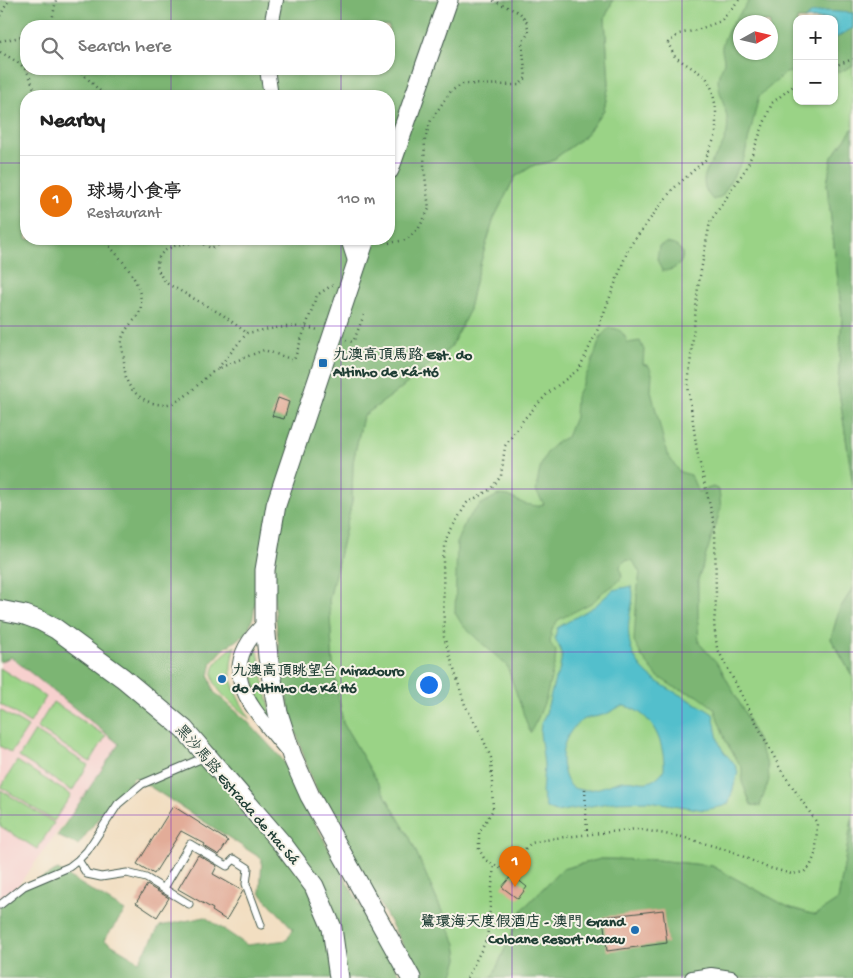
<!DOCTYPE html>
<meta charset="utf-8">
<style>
body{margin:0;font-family:"Gochi Hand","LXGW WenKai TC",sans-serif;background:#f2f2f2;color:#222}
.controls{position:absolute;right:15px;top:15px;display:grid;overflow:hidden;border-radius:10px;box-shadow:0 1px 4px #0004}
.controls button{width:45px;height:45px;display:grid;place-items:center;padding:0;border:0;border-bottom:1px solid #e0e0e0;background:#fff;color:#222;font:25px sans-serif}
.compass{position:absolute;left:733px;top:15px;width:45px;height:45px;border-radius:50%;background:#fff;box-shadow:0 1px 4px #0004;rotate:82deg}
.you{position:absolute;left:428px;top:684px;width:18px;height:18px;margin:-12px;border:4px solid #fff;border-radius:50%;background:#1a73e8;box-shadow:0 0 0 8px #1a73e833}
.badge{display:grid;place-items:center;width:32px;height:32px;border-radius:50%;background:#1f6fb2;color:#fff;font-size:16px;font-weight:700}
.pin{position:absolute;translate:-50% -41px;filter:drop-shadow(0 1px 2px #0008)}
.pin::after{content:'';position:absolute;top:26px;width:18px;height:15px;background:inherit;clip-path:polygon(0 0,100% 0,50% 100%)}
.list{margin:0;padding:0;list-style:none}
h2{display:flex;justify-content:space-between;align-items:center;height:65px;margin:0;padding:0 20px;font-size:21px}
h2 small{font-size:16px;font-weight:400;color:#767676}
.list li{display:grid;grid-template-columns:32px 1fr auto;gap:15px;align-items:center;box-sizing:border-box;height:90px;padding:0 20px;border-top:1px solid #e0e0e0}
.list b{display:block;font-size:19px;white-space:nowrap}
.list p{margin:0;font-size:16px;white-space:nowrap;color:#767676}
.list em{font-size:16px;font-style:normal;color:#767676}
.icon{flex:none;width:28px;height:28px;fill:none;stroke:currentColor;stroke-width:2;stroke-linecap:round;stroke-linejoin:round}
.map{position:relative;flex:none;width:853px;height:978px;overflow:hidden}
.search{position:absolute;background:#fff;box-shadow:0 1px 4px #0004;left:20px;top:20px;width:375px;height:55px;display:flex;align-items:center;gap:12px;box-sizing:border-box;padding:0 18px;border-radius:20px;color:#767676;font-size:19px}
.panel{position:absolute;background:#fff;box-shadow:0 1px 4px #0004;left:20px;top:90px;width:375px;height:155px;border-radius:20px}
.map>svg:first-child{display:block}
.built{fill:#f7d0ce}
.green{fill:#9ad386;stroke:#5c885d;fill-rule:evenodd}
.forest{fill:#7bb573;stroke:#4d7954;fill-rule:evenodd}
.water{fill:#52bfcc;stroke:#387e80;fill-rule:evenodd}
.building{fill:#e2ac98}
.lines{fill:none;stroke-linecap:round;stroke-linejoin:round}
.service-casing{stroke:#3f5549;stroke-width:9}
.minor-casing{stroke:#3f5549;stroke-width:16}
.secondary-casing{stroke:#3f5549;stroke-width:21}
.path{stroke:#3f5549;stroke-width:2.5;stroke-dasharray:1 4;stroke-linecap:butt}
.service{stroke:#fff;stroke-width:7}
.minor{stroke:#fff;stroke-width:14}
.secondary{stroke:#fff;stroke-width:19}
.grid{fill:none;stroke:#7b2cbf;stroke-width:1;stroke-opacity:0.55}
.poi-dot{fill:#1f6fb2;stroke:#f7f3e8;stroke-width:2}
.labels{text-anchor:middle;stroke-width:4;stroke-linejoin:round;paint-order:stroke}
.poi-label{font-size:15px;font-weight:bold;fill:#1f3d34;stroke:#f7f3e8;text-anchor:start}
.street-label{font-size:15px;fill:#1f3d34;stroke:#f7f3e8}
</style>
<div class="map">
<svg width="853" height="978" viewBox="0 0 853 978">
<rect width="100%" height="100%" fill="#f7f3e8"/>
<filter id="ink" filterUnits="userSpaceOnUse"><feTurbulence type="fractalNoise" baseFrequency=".02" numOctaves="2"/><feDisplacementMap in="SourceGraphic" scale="10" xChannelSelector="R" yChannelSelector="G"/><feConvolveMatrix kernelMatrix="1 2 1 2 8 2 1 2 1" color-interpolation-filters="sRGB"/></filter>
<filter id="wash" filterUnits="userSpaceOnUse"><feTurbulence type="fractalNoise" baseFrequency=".0096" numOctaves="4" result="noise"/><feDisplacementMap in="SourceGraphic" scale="20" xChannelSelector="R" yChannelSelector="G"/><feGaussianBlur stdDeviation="1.12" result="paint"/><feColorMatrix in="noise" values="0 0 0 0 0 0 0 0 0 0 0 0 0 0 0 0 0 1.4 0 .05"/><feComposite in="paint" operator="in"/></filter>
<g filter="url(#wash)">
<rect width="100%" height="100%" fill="#f2dec1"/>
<path class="built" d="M0,616L133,729L17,887L0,901Z"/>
<path class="green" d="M613,0H853V128L832,157L827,184L842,316L838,385L853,485V588L839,610L831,639L853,677V814L838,900L815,915L788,907L712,866L657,860L601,859L562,869L523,909L492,978H452L458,959L456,944L410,838L343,723L333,665L329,600L352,501L353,462L363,416L394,394L451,347L468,313L476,278L494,218L515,177L534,165L550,162L585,136L604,110L609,84L605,18ZM797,19H834V101H797ZM740,22H770V52H740Z
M256,641L264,684L274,723C257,705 251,676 253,652L249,650Z
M235,646C225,679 234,692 251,720C223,695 190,676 235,646Z
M0,668L46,697L30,723L0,704Z
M53,702L106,736L90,762L37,728Z
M0,710L28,727L11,753L0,746Z
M35,731L88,765L72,791L19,757Z
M17,761L71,795L54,821L1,787Z
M1,790L54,823L37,849L0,826Z"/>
<path class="forest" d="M0,0H613L605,18L609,84L604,110L585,136L550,162L534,165L515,177L494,218L476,278L468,313L451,347L394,394L363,416L353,462L352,501L329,600L333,665L343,723L410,838L456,944L458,959L452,978H421L312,781L294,726L282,679L274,601V567L278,540L292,481L256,599L253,617L247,633L225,648L212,662L209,676L214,692L246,720L283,760L293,782L347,882L402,978H0V905L15,892L58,870L125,911L104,940L139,961L160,926L205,917L247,945L287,940L293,929L260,893L262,859L135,777L110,803L78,845L57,836L119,744L11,657L0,662ZM26,26H389V69H26ZM26,96H389V239H26Z
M750,0H853V66L839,72L834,71V19H797V71L786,73L759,96L744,158L722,196L713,200C689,175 720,160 726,136C732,116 719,99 718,80C718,73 723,68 724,61C724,56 721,51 722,46C726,29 740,14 750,0ZM740,22H770V52H740Z
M853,128V485L838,385L842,316L827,184L832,157Z
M666,243C692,246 685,271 662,271L657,259L659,246Z
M609,328C620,328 623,332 628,343L640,341L644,350L643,364L649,366L652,373L651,391L667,454L680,472L691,475L698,492L713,487L719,490L721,508L698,580V623L699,643L719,665L747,717L768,766L769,780L760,806L751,805L742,782V768L726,742L714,708L698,696L674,687L657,676L642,657L634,641L637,593L640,573L633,561L626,560L620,566L622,577L616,584L604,591L593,602L558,620L552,629L550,643L556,651L555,662L546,698L538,718L530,733L507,666L463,626L455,613L457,541L466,520L480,505L498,495L508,496L525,504L537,506L544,504L536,491C540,466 542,448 567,437L575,417L576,397L591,365L601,336Z
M853,588V677L831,639L839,610Z
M853,814V978H492L523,909L562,869L601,859L657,860L712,866L788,907L815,915L838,900Z"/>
<path class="water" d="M824,11L853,13V28L834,39V19H804L812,13Z
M631,586C636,593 630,611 629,620C623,680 674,687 713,714C716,725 716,738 722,749C727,757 735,762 738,772L729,803L724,806L704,810L649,801L614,802L556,812L546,808L542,793L544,765L540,733L541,724L546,713L555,679L559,672L562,656L559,646L555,638L557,628L595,606L613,590ZM624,706C653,712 665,744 664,770C647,791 640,778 622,781C608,784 593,793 577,789C569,787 566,780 564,772C558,754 566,728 585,719C590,717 597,717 603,715C611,713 616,707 624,706Z"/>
<g id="blocks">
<path class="building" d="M278,398L289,402L284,419L272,416Z
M173,806L228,841L219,855L204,846L205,844L181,831L154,874L137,864Z
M198,855L217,866L213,874L243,891L226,920L212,911L213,909L178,889Z
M512,875L527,887L518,899L502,887Z
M147,885L169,898L157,917L136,903Z
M663,910L667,943L607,951L603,917Z"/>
</g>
</g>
<g filter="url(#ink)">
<use href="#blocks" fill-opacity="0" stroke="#3f5549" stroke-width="1"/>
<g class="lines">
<g class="service-casing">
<path id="service" d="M78,860L87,874L101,877L127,873L146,878L189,904
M164,888L190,844L227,866L234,859L248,868L246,884L261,925
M0,905L24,886L69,867L78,860L87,851L118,804L142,784L205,757"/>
</g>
<g class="minor-casing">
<path id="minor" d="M271,26L276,0
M267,69L271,96
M348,239L356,264
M265,623C212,672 252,707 287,750
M692,978L711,975L731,978"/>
</g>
<g class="secondary-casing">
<path id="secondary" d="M389,170L448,0
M365,239L276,505L265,570V623L268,657L278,713L292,756L310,796L411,978
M0,610L25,615L41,621L56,629L123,678L184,729L284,846L314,886L332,928L339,978"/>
</g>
<path class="path" d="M739,0L721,21L697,30L679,34L668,43L675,57L706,77L712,89L716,108V135L705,160L672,190L629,247L597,331L579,369L548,393L524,419L505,446L501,476L491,489L467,503L447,536L443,558L444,637L465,705L481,734L491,758L493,810L479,832V849L485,860L504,870L531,843L556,838L637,829L682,837L731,851L766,867L792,874L804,872L810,867L816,852L817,823L781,770L717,648L714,624L716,598L715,527L697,451L688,386L698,287L710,222L747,167L772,103L797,83
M0,16L9,0
M51,26L56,0
M0,41L26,36
M0,52C26,66 28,68 36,96
M834,66L853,59
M78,69L105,96
M103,239C119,257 140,277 141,303C142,319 124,325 122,340C121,345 123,353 124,359C124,365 125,372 126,378C131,395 151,407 168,404C189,400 200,378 218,369C232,362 249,356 264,350L294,360L317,295L331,286L334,285
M232,239L211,248C208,247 204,244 201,243C197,242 192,243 189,243C162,245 145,262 168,284L223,315L247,333
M389,243L406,240L419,228L429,209L424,167L425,139L431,120L451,91L463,84L519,85L526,78L522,43L529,32L526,20L520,13L492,0
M346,340L352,342L354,340L364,315
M218,368L247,333C270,329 295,323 318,330
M585,789L587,834
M467,978L487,939L494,865"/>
<use href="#service" class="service"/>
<use href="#minor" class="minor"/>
<use href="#secondary" class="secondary"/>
</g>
</g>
<path class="grid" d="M171,0V26M341,0V26M512,0V978M682,0V978M171,69V96M341,69V96M0,163H26M389,163H853M171,239V978M341,239V978M0,326H853M0,489H853M0,652H853M0,815H853"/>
<g class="poi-dot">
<rect x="318" y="358" width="10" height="10" rx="2.5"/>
<circle cx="222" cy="679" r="5"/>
<circle cx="635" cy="930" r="5"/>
</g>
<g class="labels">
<g class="poi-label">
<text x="333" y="359">九澳高頂馬路 Est. do<tspan x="333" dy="17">Altinho de Ká-Hó</tspan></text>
<text x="232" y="675">九澳高頂眺望台 Miradouro<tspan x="232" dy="17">do Altinho de Ká Hó</tspan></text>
<text x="625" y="926" text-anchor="end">鷺環海天度假酒店 - 澳門 Grand<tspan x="625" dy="17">Coloane Resort Macau</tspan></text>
</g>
<g class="street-label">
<text transform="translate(238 794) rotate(49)" y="5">黑沙馬路 Estrada de Hac Sá</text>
</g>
</g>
</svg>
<div class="controls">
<button>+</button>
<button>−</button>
</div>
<svg class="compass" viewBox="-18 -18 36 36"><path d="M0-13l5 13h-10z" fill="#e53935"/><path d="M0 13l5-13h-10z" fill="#767676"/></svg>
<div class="you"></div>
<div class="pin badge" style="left:515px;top:887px;background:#e8710a">1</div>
<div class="search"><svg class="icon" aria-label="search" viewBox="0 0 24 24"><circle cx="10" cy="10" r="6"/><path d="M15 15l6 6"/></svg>Search here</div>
<section class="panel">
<h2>Nearby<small></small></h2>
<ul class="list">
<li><span class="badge" style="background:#e8710a">1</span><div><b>球場小食亭</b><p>Restaurant</p></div><em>110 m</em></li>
</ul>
</section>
</div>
